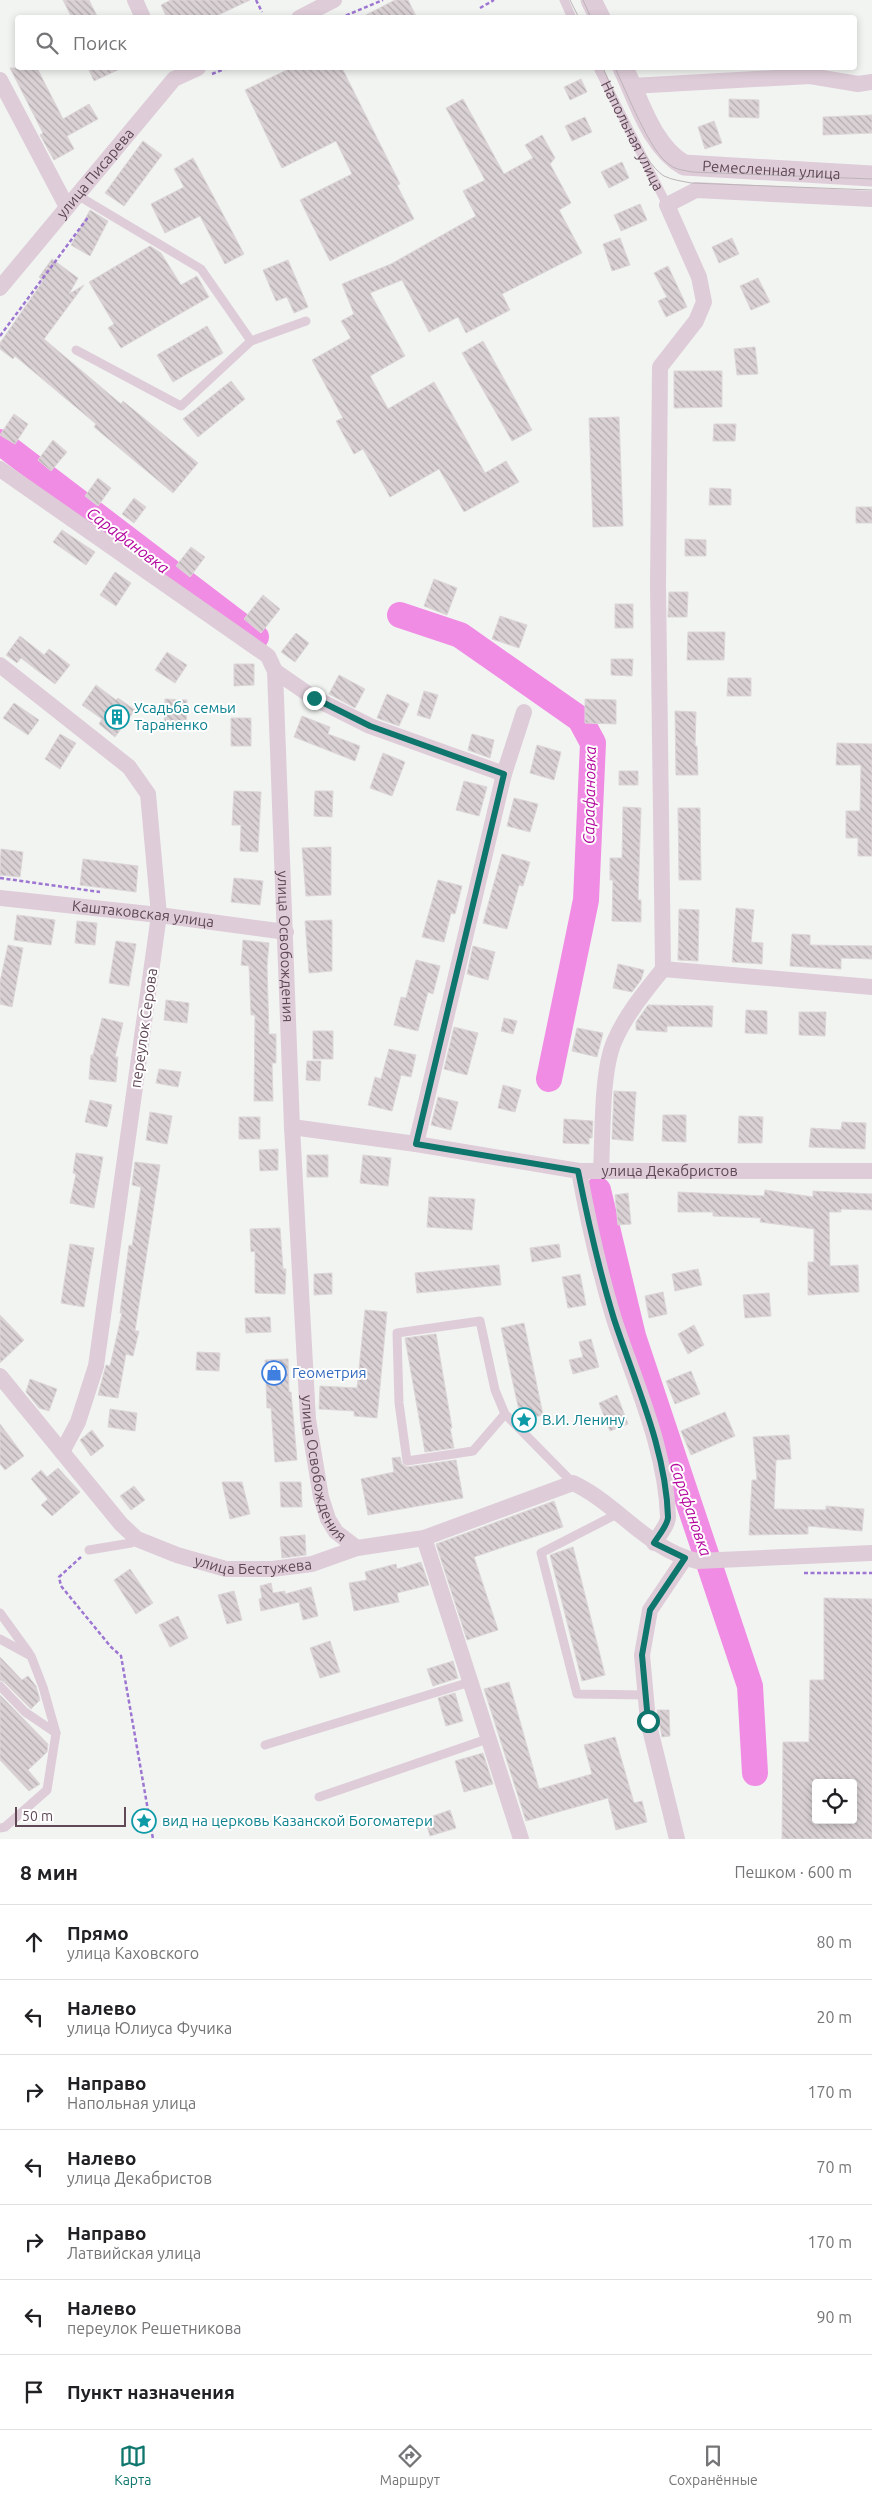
<!DOCTYPE html>
<html lang="ru">
<meta charset="utf-8">
<style>
body{margin:0;font-family:Ubuntu,sans-serif;background:#f6f6f6;color:#202124}
.controls{position:absolute;right:15px;bottom:15px;display:grid;overflow:hidden;border-radius:5px;box-shadow:0 2px 8px #0003}
.controls button{width:45px;height:45px;display:grid;place-items:center;padding:0;border:0;border-bottom:1px solid #e0e0e0;background:#fff;color:#202124;font:25px sans-serif}
.scale{position:absolute;left:15px;bottom:12px;width:111px;box-sizing:border-box;padding-left:5px;border:2px solid #604857;border-top:0;font-size:14px;line-height:18px;white-space:nowrap;color:#604857;-webkit-text-stroke:4px #fff;paint-order:stroke}
.stop{position:absolute;width:15px;height:15px;margin:-11px;border:4px solid #0f766e;border-radius:50%;background:#fff}
.stop.end{background:#0f766e;border-color:#fff;box-shadow:0 1px 5px #0008}
.list{margin:0;padding:0;list-style:none}
h2{display:flex;justify-content:space-between;align-items:center;height:65px;margin:0;padding:0 20px;font-size:21px}
h2 small{font-size:16px;font-weight:400;color:#757577}
.list li{display:grid;grid-template-columns:32px 1fr auto;gap:15px;align-items:center;box-sizing:border-box;height:75px;padding:0 20px;border-top:1px solid #e0e0e0}
.list b{display:block;font-size:19px;white-space:nowrap}
.list p{margin:0;font-size:16px;white-space:nowrap;color:#757577}
.list em{font-size:16px;font-style:normal;color:#757577}
.icon{flex:none;width:28px;height:28px;fill:none;stroke:currentColor;stroke-width:2;stroke-linecap:round;stroke-linejoin:round}
.map{position:relative;flex:none;width:872px;height:1839px;overflow:hidden}
.search{position:absolute;background:#fff;box-shadow:0 2px 8px #0003;left:15px;right:15px;top:15px;height:55px;display:flex;align-items:center;gap:12px;box-sizing:border-box;padding:0 18px;border-radius:5px;color:#757577;font-size:19px}
.sheet{height:590px;background:#fff}
nav{display:flex;justify-content:space-around;align-items:center;box-sizing:border-box;height:70px;border-top:1px solid #e0e0e0;background:#fff;font-size:14px;color:#757577}
nav a{display:grid;justify-items:center;gap:2px}
nav .on{color:#0f766e}
.map>svg:first-child{display:block}
.lines{fill:none;stroke-linecap:round;stroke-linejoin:round}
.river{stroke:#f08ce3;stroke-width:26}
.building{fill:url(#building-back-hatch);stroke:#ddd6d8;fill-rule:evenodd}
.path{stroke:#9d76d1;stroke-width:2.5;stroke-dasharray:4 2.5;stroke-linecap:butt}
.service{stroke:#decdd8;stroke-width:9}
.minor{stroke:#decdd8;stroke-width:16}
.tertiary{stroke:#decdd8;stroke-width:21}
.tram{stroke:#bcb4b7;stroke-width:1}
.route{stroke:#0f766e;stroke-width:6}
.labels{text-anchor:middle;stroke-width:4;stroke-linejoin:round;paint-order:stroke}
.street-label{font-size:15px;fill:#604857;stroke:#fff}
.culture-label{font-size:15px;fill:#0d838f;stroke:#fff;text-anchor:start}
.shop-label{font-size:15px;fill:#366cbe;stroke:#fff;text-anchor:start}
.water-label{font-size:16px;font-style:italic;fill:#b4079e;stroke:#fff}
</style>
<div class="map">
<svg width="872" height="1839" viewBox="0 0 872 1839">
<defs>
<pattern id="building-back-hatch" width="6" height="6" patternUnits="userSpaceOnUse" patternTransform="scale(1.25)"><rect width="6" height="6" fill="#d9d1d4"/><path d="M-1 5l2 2M0 0l6 6M5-1l2 2" fill="none" stroke="#b3acaf"/></pattern>
</defs>
<rect width="100%" height="100%" fill="#f2f4f2"/>
<g class="lines">
<path class="river" d="M0,442L256,637
M400,615L460,635L580,719L593,743L586,900L549,1079
M598,1190L633,1336L750,1686L755,1773"/>
</g>
<path class="building" d="M63,0H89L98,18H72Z
M171,0H250L212,18H167L161,5Z
M395,0H408L417,18H360Z
M10,68H37L63,119L89,104L98,119L67,136L74,149L54,160L40,135L43,133Z
M88,68H122L94,81Z
M291,68H342L400,184L397,185L414,219L330,261L300,200L352,174L336,141L282,168L245,90Z
M581,79L587,92L570,100L564,87Z
M463,99L504,174L533,158L525,145L542,135L555,158L550,164L571,203L559,210L582,253L502,294L510,310L466,333L458,317L429,332L402,280L370,293L405,356L370,376L388,409L434,382L485,473L506,461L519,482L464,512L439,469L390,497L363,449L354,454L336,421L343,418L312,360L351,338L341,321L354,314L342,284L391,264L476,216L463,191L485,180L446,108Z
M729,99L759,100V118L729,117Z
M872,115V133L823,135V117Z
M585,117L592,132L572,141L565,126Z
M714,121L722,143L705,149L698,127Z
M143,141L162,155L124,206L105,193Z
M193,158L244,254L225,264L200,216L165,233L151,204L184,187L174,169Z
M622,162L629,178L609,188L601,172Z
M640,204L647,220L621,231L614,215Z
M90,210L108,221L90,256L71,245Z
M620,238L630,265L612,271L603,244Z
M732,238L739,254L719,263L712,247Z
M150,246L161,253L181,285L197,276L209,297L121,348L108,328L114,324L89,282Z
M52,259L78,278L69,294L84,285L44,339L121,404L123,401L198,463L173,493L94,427L96,424L15,356L13,359L0,349V343L43,281L39,277Z
M288,260L308,307L294,313L287,297L276,301L263,270Z
M668,266L687,307L666,317L658,301L667,297L654,273Z
M758,278L770,302L751,310L740,286Z
M207,326L223,353L173,382L157,355Z
M483,341L532,430L512,441L462,353Z
M755,347L758,374L737,375L734,349Z
M674,371H722V407L674,408Z
M231,381L245,399L198,437L183,419Z
M14,414L28,424L15,444L0,435Z
M619,417L623,526L593,527L589,418Z
M714,424H736L735,441H713Z
M53,440L67,452L51,471L38,460Z
M98,478L111,488L98,506L85,496Z
M710,488L731,489V505H709Z
M134,498L146,507L134,523L122,514Z
M856,507H872V523H856Z
M62,530L95,552L86,565L53,542Z
M685,539L706,540V556H685Z
M191,547L205,557L190,577L176,566Z
M115,572L131,583L116,606L100,595Z
M434,579L457,588L447,615L424,606Z
M669,592H688L687,617H668Z
M263,595L280,609L261,633L244,619Z
M615,604H633V628H615Z
M500,616L527,625L519,648L492,639Z
M688,632H725L724,660H687Z
M296,633L309,643L295,662L281,652Z
M20,636L44,655L49,649L70,665L55,684L21,658L17,663L6,655Z
M167,652L187,665L175,683L155,670Z
M611,659H633L632,676L611,675Z
M234,664H254V685L234,686Z
M339,675L365,689L355,708L329,694Z
M728,678H751V696H727Z
M96,685L116,700L118,698L135,710L115,737L99,724L102,719L82,705Z
M424,691L438,695L430,719L417,715Z
M387,694L409,704L399,726L377,718Z
M165,699L187,700L186,730L164,729Z
M585,699L616,700V724L585,723Z
M14,703L39,720L28,735L3,718Z
M675,711L696,712L695,746H697L698,775H676Z
M302,716L330,727L328,734L360,746L355,761L294,737Z
M231,718H251V746H231Z
M60,734L76,743L60,769L45,759Z
M472,734L494,740L490,758L468,750Z
M837,743L872,744V856H858V838H846V811H860L861,765H836Z
M537,745L561,752L554,780L530,773Z
M383,753L405,762L392,796L370,788Z
M619,771H638V785H619Z
M464,781L487,787L479,816L456,810Z
M234,791L261,792L258,852L240,851L241,825H232Z
M315,791H333L332,817L314,816Z
M514,798L538,804L530,832L507,826Z
M623,807L641,808L638,900H641V922L612,921L613,880H610V858H622Z
M678,808H700L701,880H679Z
M331,847V895L306,896L302,848Z
M1,849L23,852L20,877L0,875Z
M502,854L530,862L523,886L519,885L507,929L483,923Z
M83,859L138,866L136,892L80,885Z
M234,878L263,881L260,905L231,902Z
M438,880L462,886L455,914L451,913L444,942L422,937Z
M736,908L754,910L751,942L763,943L762,964L732,962Z
M679,909L699,910L698,961L678,960Z
M17,915L55,920L51,945L14,940Z
M332,920V971L309,973L305,921Z
M77,921L97,923L95,945L75,943Z
M792,934L810,935V945L872,946V959L841,958V969L790,966Z
M243,940L269,943L267,966L269,1034H276V1063H272L273,1101H254L255,1015H251L249,966L241,965Z
M116,941L136,944L129,986L109,983Z
M8,945L23,948L12,1007L0,1004V982Z
M473,946L495,952L488,980L467,974Z
M416,960L440,966L433,994L428,992L418,1031L394,1025L401,997L406,998Z
M618,964L644,970L641,980L632,992L613,988Z
M166,1000L189,1003L187,1023L164,1020Z
M648,1005L713,1006L712,1027L667,1026V1032L636,1030V1022Z
M746,1010L767,1011V1034L745,1033Z
M799,1012H826L825,1036L799,1035Z
M102,1018L123,1023L115,1057H118L116,1082L89,1079L91,1055H93Z
M504,1018L517,1021L513,1034L501,1031Z
M454,1027L478,1033L467,1075L444,1069Z
M577,1028L603,1033L597,1057L572,1051Z
M313,1031H333V1059H313Z
M389,1049L416,1055L411,1077L401,1075L392,1111L368,1105L375,1077L381,1079Z
M307,1061H321L320,1081L306,1080Z
M159,1069L181,1072L178,1087L156,1083Z
M503,1085L521,1090L515,1112L498,1108Z
M614,1091L636,1092L633,1141L612,1139Z
M438,1097L458,1102L451,1130L431,1125Z
M90,1100L112,1105L107,1127L85,1122Z
M150,1112L172,1116L167,1144L146,1140Z
M663,1115H686V1142L662,1141Z
M739,1116L763,1117L762,1143H738Z
M239,1117H260V1139H239Z
M564,1119L593,1121L592,1138H589V1144L563,1143Z
M842,1122L866,1123L865,1149L809,1147L811,1128L841,1130Z
M278,1149V1170L260,1171L259,1150Z
M76,1153L103,1157L94,1208L70,1203L76,1174L73,1173Z
M307,1155H328V1177H307Z
M363,1155L391,1158L388,1186L360,1183Z
M135,1162L160,1165L135,1331H139L133,1356L126,1354L118,1398L98,1395L106,1365L110,1366L122,1313H120L129,1245L132,1246L141,1187L132,1185Z
M765,1190L813,1197V1191L872,1194V1210L841,1209V1212H829L830,1266L858,1265L859,1292L808,1295V1262H814V1229L760,1222L761,1218L713,1216V1212H678V1192L764,1196Z
M628,1193L631,1224L618,1225L615,1195Z
M429,1197L475,1199L472,1230L427,1227Z
M280,1228L283,1269H286L285,1294L255,1293V1251L251,1252L250,1229Z
M70,1244L94,1248L84,1307L61,1303Z
M559,1244L561,1257L532,1262L530,1248Z
M499,1265L501,1285L417,1293L415,1273Z
M698,1269L702,1285L675,1291L672,1274Z
M332,1273V1294L314,1295V1274Z
M580,1274L586,1305L568,1308L562,1277Z
M663,1292L667,1314L649,1318L645,1296Z
M769,1293L771,1316L745,1318L743,1295Z
M365,1310L387,1312L377,1418L354,1416V1411L319,1409L320,1386L357,1388Z
M0,1315L24,1340L0,1363Z
M270,1317L271,1332L246,1333L245,1318Z
M524,1323L543,1415L521,1420L501,1328Z
M694,1325L704,1345L688,1354L678,1334Z
M436,1334L452,1428H450L454,1448L425,1452L405,1338Z
M591,1339L599,1367L573,1374L569,1360L583,1357L579,1342Z
M197,1352L220,1353L219,1371L196,1370Z
M288,1359L289,1392H291L297,1460L275,1462L271,1408H267L265,1360Z
M691,1371L700,1394L675,1404L666,1381Z
M30,1379L57,1389L49,1411L39,1408L26,1392Z
M617,1395L628,1424L610,1431L599,1403Z
M110,1409L137,1413L135,1431L108,1427Z
M725,1412L735,1436L691,1455L681,1431Z
M0,1424L24,1456L5,1470L0,1464Z
M92,1430L104,1446L91,1456L80,1440Z
M789,1435L791,1459L776,1460L774,1509L826,1510V1506L864,1509L862,1531L808,1526V1534L749,1535L752,1480H757L753,1437Z
M400,1457L402,1464L407,1467L456,1460L463,1498L368,1515L361,1479L394,1472L392,1458Z
M58,1468L80,1492L52,1516L41,1505L48,1499L31,1479L41,1470L47,1477Z
M222,1482H242L250,1514L230,1519Z
M280,1482H301L302,1507H281Z
M134,1486L145,1500L131,1510L120,1496Z
M554,1501L563,1527L474,1557L498,1630L467,1640L436,1544Z
M305,1535L306,1555L282,1558L280,1537Z
M573,1547L605,1675L582,1681L550,1555Z
M421,1562L429,1585L397,1593L399,1602L354,1611L349,1583L367,1580L365,1572L396,1564L397,1569Z
M130,1569L153,1603L136,1614L114,1580Z
M271,1583L273,1593L285,1591V1594L311,1587L318,1616L303,1620L299,1602L261,1611L259,1599L262,1598L260,1586Z
M234,1591L242,1620L227,1624L218,1595Z
M824,1598L872,1599V1839H782L783,1742H809L810,1680H824ZM816,1783H853V1820H816Z
M178,1616L188,1638L170,1647L159,1625Z
M330,1641L340,1672L320,1678L310,1648Z
M0,1657L22,1680L28,1676L36,1686L40,1700L31,1709L4,1682L0,1680Z
M453,1661L458,1678L433,1686L427,1669Z
M509,1682L539,1789L592,1774L584,1745L615,1737L634,1803L642,1801L647,1822L616,1830L608,1798L526,1821L484,1689Z
M455,1693L463,1721L446,1726L438,1698Z
M0,1695L48,1744L47,1752L28,1770L40,1784L29,1791L0,1760Z
M657,1710H669L670,1736L662,1737Z
M483,1753L493,1784L464,1792L455,1761Z
M450,1810L456,1828L430,1836L425,1819Z"/>
<g class="lines">
<path class="path" d="M256,0L262,12
M480,8L494,0
M340,18L383,0
M212,74L227,68
M0,336L89,216
M0,878L100,892
M81,1557L59,1577L61,1586L111,1647L121,1656L153,1839
M804,1573H872"/>
<g class="service">
<path d="M564,0L572,18"/>
<path id="s1" d="M598,68L667,205"/>
<path d="M251,341L306,321"/>
<path d="M76,350L181,406L251,341L201,269L77,195"/>
<path d="M505,1414L473,1451L407,1461L399,1403L397,1333L480,1321L495,1390L505,1414L573,1483"/>
<path d="M617,1514L541,1553L577,1694L645,1695"/>
<path d="M89,1550L131,1543L137,1539"/>
<path d="M0,1613L29,1653"/>
<path d="M0,1639L31,1656L43,1687L56,1733"/>
<path d="M0,1686L25,1712L56,1733L47,1790L5,1827L0,1828"/>
<path d="M265,1745L470,1682"/>
<path d="M319,1797L490,1738"/>
</g>
<g class="minor">
<path d="M135,0L143,18"/>
<path d="M299,18L334,0"/>
<path d="M0,80L67,207"/>
<path d="M632,86L810,76L858,84L872,82"/>
<path id="s2" d="M0,288L174,79L198,68"/>
<path id="s3" d="M0,469L268,656L275,671L292,1127L308,1419L321,1497L328,1519L336,1532L357,1548"/>
<path d="M0,665L129,767L148,794L159,915L96,1366L78,1422L62,1452"/>
<path d="M275,671L314,698L370,726L504,774"/>
<path id="s4" d="M0,898L159,915L286,932"/>
<path d="M663,969L872,987"/>
<path id="s5" d="M292,1127L416,1144L579,1171H872"/>
<path d="M416,1144L504,774L524,712"/>
<path d="M579,1171C588,1221 599,1270 614,1319C635,1383 666,1449 668,1517C668,1525 658,1536 654,1543"/>
<path d="M601,1171C603,1136 601,1073 614,1042C626,1014 645,992 663,969L658,585L660,367L696,321L704,302L699,277L667,205L696,190L872,199"/>
<path id="s6" d="M0,1376L121,1524L137,1539L177,1555L226,1569H272L312,1564L357,1548L424,1538L573,1483C618,1504 646,1549 697,1561L872,1553"/>
<path d="M424,1538L521,1839"/>
<path d="M677,1839L648,1721L642,1655L650,1610L685,1558"/>
</g>
<g class="tertiary">
<path d="M591,0L600,18"/>
<path id="s7" d="M623,68C639,100 651,146 684,165L872,176"/>
</g>
<path class="tram" d="M570,0L579,18
M583,0L591,18
M603,68C615,94 641,162 664,176C672,180 682,181 691,183L872,190
M615,68C626,90 650,153 670,165C676,170 684,170 692,172L872,179"/>
</g>
<g class="lines">
<path class="route" d="M314,698L370,726L504,774L416,1144L578,1171C588,1221 599,1270 614,1319C635,1383 666,1449 668,1517C668,1525 658,1536 654,1543L685,1558L650,1610L642,1655L648,1721"/>
</g>
<defs>
<g id="building-ring" transform="scale(1.25)"><circle r="9.5" fill="#fff" stroke="#0f9aa8" stroke-width="1.5"/><path d="M-4-6H4V6H1V3H-1V6H-4ZM-2.5-4.3h1.7v1.8h-1.7ZM.8-4.3h1.7v1.8H.8ZM-2.5-1h1.7V.8h-1.7ZM.8-1h1.7V.8H.8Z" fill="#0f9aa8"/></g>
<g id="shop-ring" transform="scale(1.25)"><circle r="9.5" fill="#fff" stroke="#3f7fe0" stroke-width="1.5"/><path d="M-5-2.5h2.3a2.7 3.5 0 0 1 5.4 0H5L5.5 6h-11ZM-1.5-2.5h3a1.5 2.3 0 0 0-3 0Z" fill="#3f7fe0"/></g>
<g id="sight-ring" transform="scale(1.25)"><circle r="9.5" fill="#fff" stroke="#0f9aa8" stroke-width="1.5"/><path d="M0-6L1.8-2.2L6-1.7L2.9 1.2L3.7 5.4L0 3.3L-3.7 5.4L-2.9 1.2L-6-1.7L-1.8-2.2Z" fill="#0f9aa8"/></g>
</defs>
<g fill-rule="evenodd">
<use href="#building-ring" x="117" y="717"/>
<use href="#shop-ring" x="274" y="1373"/>
<use href="#sight-ring" x="524" y="1420"/>
<use href="#sight-ring" x="144" y="1821"/>
</g>
<g class="labels">
<g class="street-label">
<text dy="5" stroke="none"><textPath href="#s1" startOffset="76">Напольная улица</textPath></text>
<text dy="5" stroke="none"><textPath href="#s7" startOffset="204">Ремесленная улица</textPath></text>
<text dy="5" stroke="none"><textPath href="#s2" startOffset="149">улица Писарева</textPath></text>
<text dy="5" stroke="none"><textPath href="#s4" startOffset="144">Каштаковская улица</textPath></text>
<text dy="5" stroke="none"><textPath href="#s3" startOffset="619">улица Освобождения</textPath></text>
<text transform="translate(144 1028) rotate(-82)" y="5">переулок Серова</text>
<text dy="5" stroke="none"><textPath href="#s5" startOffset="381">улица Декабристов</textPath></text>
<text dy="5" stroke="none"><textPath href="#s3" startOffset="1144">улица Освобождения</textPath></text>
<text dy="5" stroke="none"><textPath href="#s6" startOffset="334">улица Бестужева</textPath></text>
</g>
<g class="culture-label">
<text x="134" y="713">Усадьба семьи<tspan x="134" dy="17">Тараненко</tspan></text>
<text x="542" y="1425">В.И. Ленину</text>
<text x="162" y="1826">вид на церковь Казанской Богоматери</text>
</g>
<g class="shop-label">
<text x="292" y="1378">Геометрия</text>
</g>
<g class="water-label">
<text transform="translate(128 540) rotate(37)" y="6">Сарафановка</text>
<text transform="translate(589 795) rotate(-89)" y="6">Сарафановка</text>
<text transform="translate(691 1509) rotate(71)" y="6">Сарафановка</text>
</g>
</g>
</svg>
<div class="controls">
<button><svg class="icon" aria-label="locate" viewBox="0 0 24 24"><circle cx="12" cy="12" r="6"/><path d="M12 2v4M12 18v4M2 12h4M18 12h4"/></svg></button>
</div>
<div class="scale">50 m</div>
<div class="stop" style="left:648px;top:1721px"></div>
<div class="stop end" style="left:314px;top:698px"></div>
<div class="search"><svg class="icon" aria-label="search" viewBox="0 0 24 24"><circle cx="10" cy="10" r="6"/><path d="M15 15l6 6"/></svg>Поиск</div>
</div>
<section class="sheet">
<h2>8 мин<small>Пешком · 600 m</small></h2>
<ul class="list">
<li><svg class="icon" aria-label="ahead" viewBox="0 0 24 24"><path d="M12 20V5M6 11l6-6 6 6"/></svg><div><b>Прямо</b><p>улица Каховского</p></div><em>80 m</em></li>
<li><svg class="icon" aria-label="left" viewBox="0 0 24 24"><path d="M17 20v-9H6M10 6l-5 5 5 5"/></svg><div><b>Налево</b><p>улица Юлиуса Фучика</p></div><em>20 m</em></li>
<li><svg class="icon" aria-label="right" viewBox="0 0 24 24"><path d="M7 20v-9h11M14 6l5 5-5 5"/></svg><div><b>Направо</b><p>Напольная улица</p></div><em>170 m</em></li>
<li><svg class="icon" aria-label="left" viewBox="0 0 24 24"><path d="M17 20v-9H6M10 6l-5 5 5 5"/></svg><div><b>Налево</b><p>улица Декабристов</p></div><em>70 m</em></li>
<li><svg class="icon" aria-label="right" viewBox="0 0 24 24"><path d="M7 20v-9h11M14 6l5 5-5 5"/></svg><div><b>Направо</b><p>Латвийская улица</p></div><em>170 m</em></li>
<li><svg class="icon" aria-label="left" viewBox="0 0 24 24"><path d="M17 20v-9H6M10 6l-5 5 5 5"/></svg><div><b>Налево</b><p>переулок Решетникова</p></div><em>90 m</em></li>
<li><svg class="icon" aria-label="arrive" viewBox="0 0 24 24"><path d="M6 21V4h12l-3 4 3 4H6"/></svg><div><b>Пункт назначения</b></div></li>
</ul>
</section>
<nav>
<a class="on"><svg class="icon" aria-label="map" viewBox="0 0 24 24"><path d="M3 6l6-2 6 2 6-2v14l-6 2-6-2-6 2zM9 4v14M15 6v14"/></svg>Карта</a>
<a><svg class="icon" aria-label="directions" viewBox="0 0 24 24"><path d="M12 3l9 9-9 9-9-9zM9 14v-3h6M13 9l2 2-2 2"/></svg>Маршрут</a>
<a><svg class="icon" aria-label="saved" viewBox="0 0 24 24"><path d="M7 4h10v16l-5-4-5 4z"/></svg>Сохранённые</a>
</nav>
